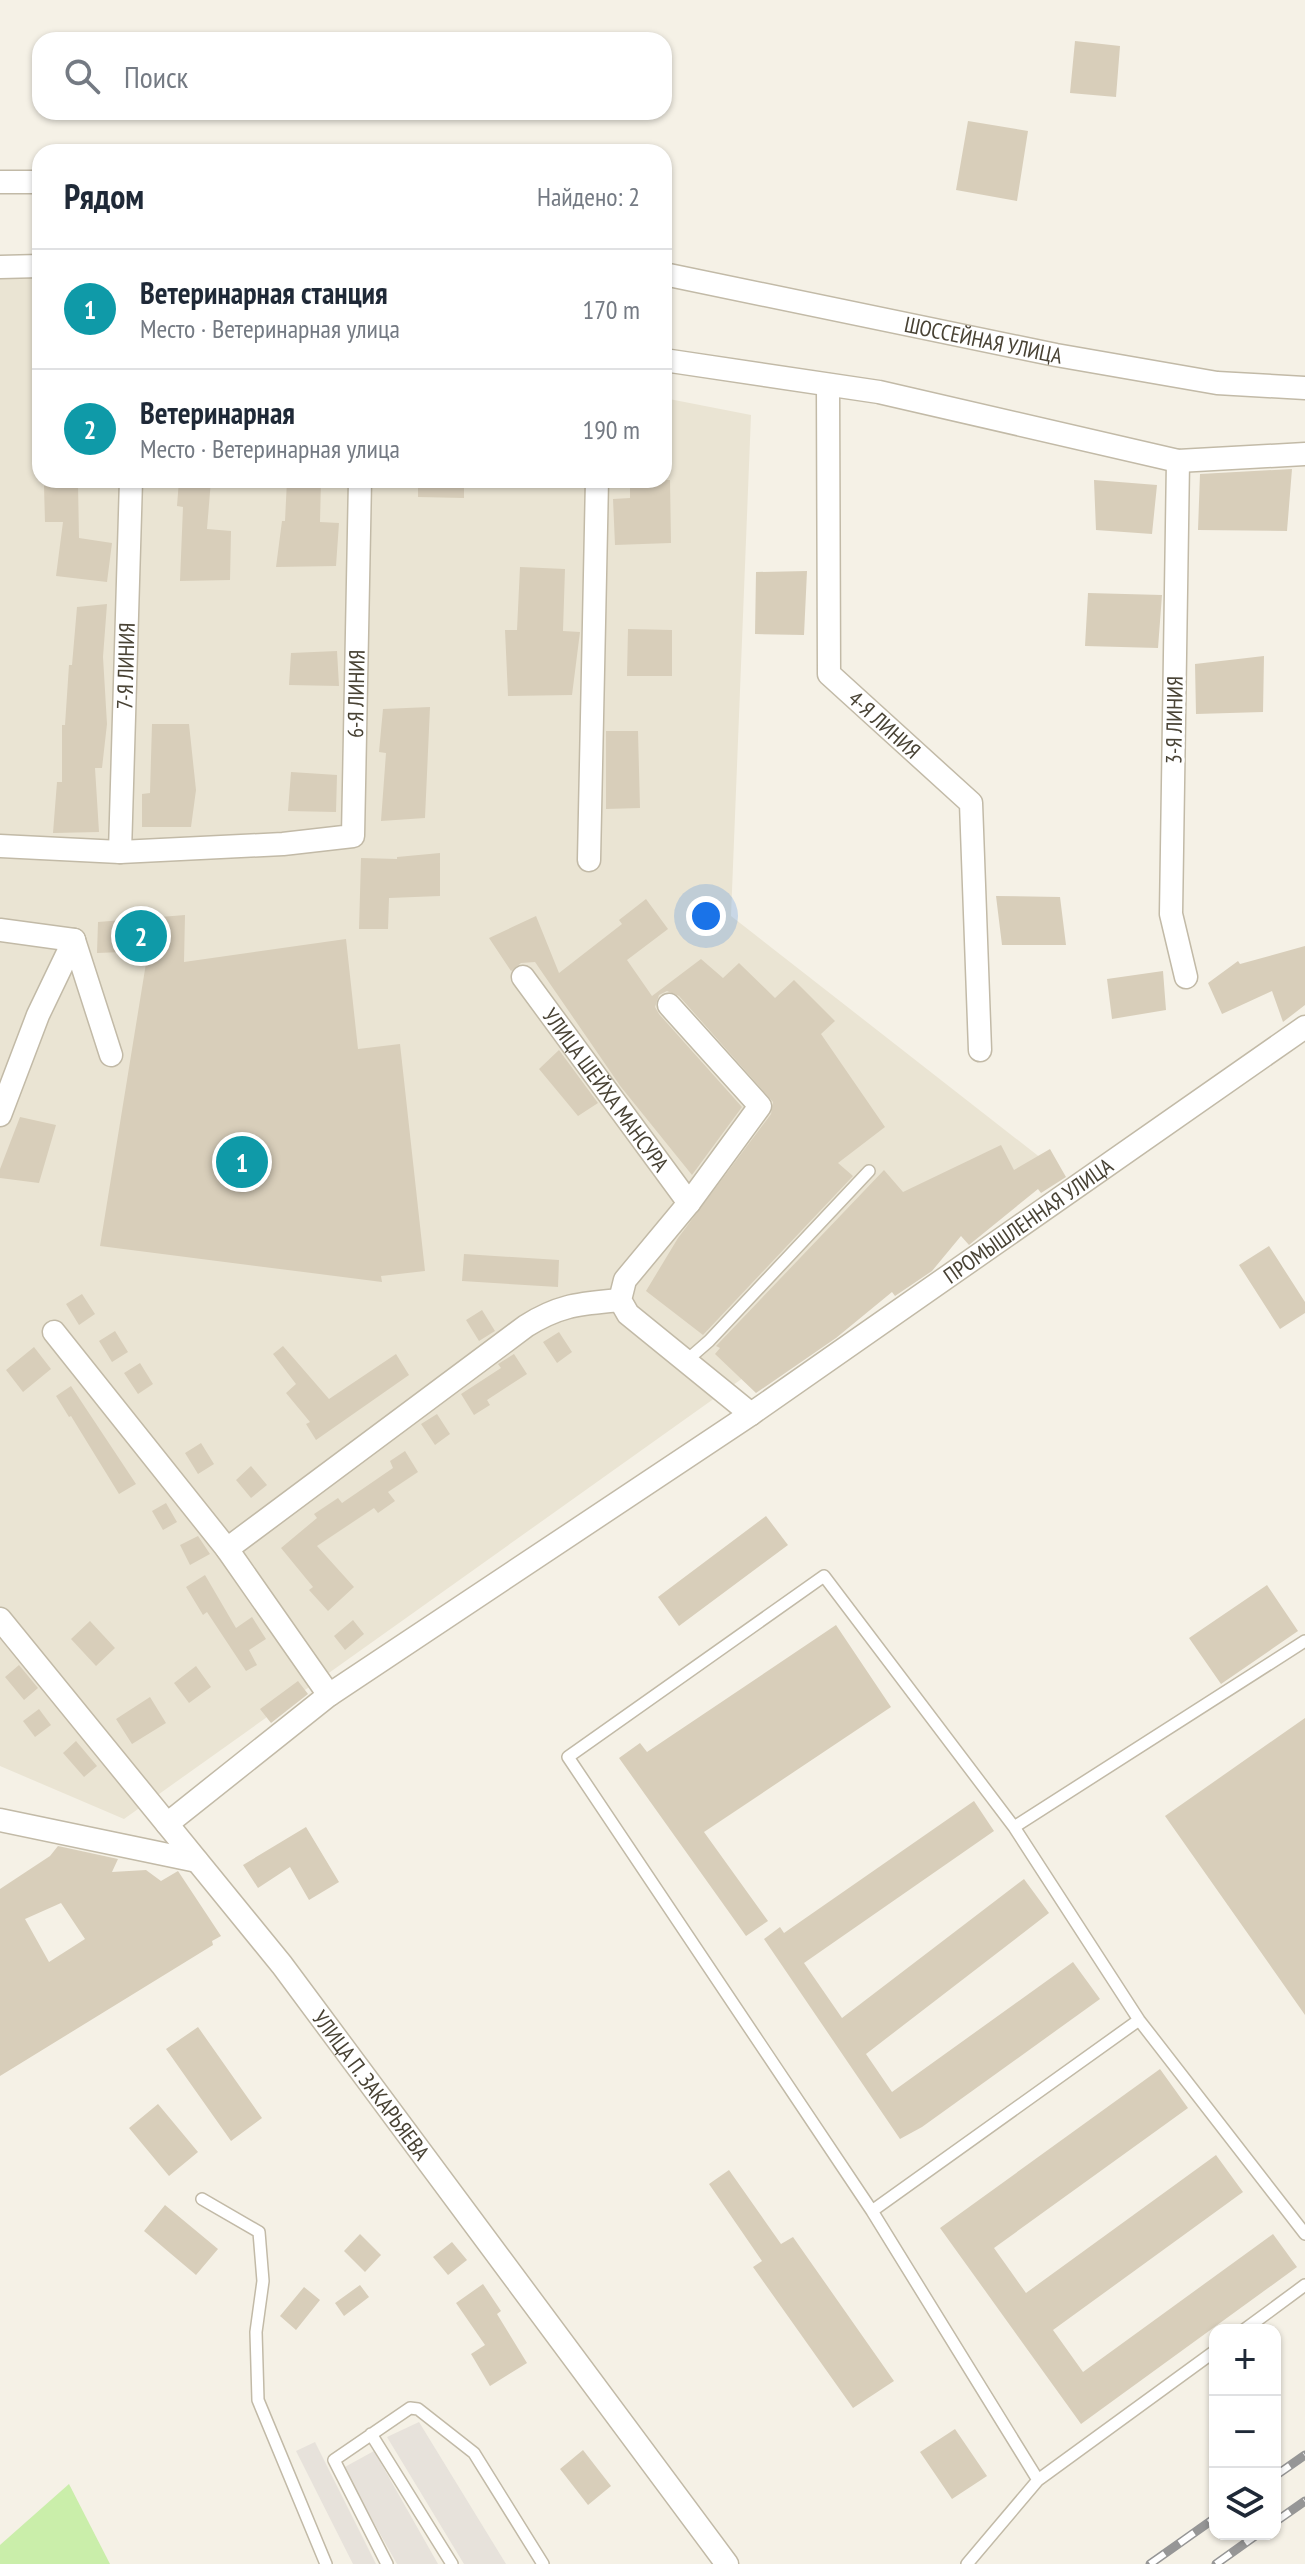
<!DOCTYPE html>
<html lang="ru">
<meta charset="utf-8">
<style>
body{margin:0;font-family:"PT Sans Narrow",sans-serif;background:#f2f2f3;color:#1f2937}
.controls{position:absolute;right:24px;bottom:24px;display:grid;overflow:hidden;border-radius:16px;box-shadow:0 2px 6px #0004}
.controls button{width:72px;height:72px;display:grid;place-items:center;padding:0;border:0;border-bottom:2px solid #e0e1e3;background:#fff;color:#1f2937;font:40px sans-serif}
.you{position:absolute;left:706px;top:916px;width:28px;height:28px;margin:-20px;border:6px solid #fff;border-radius:50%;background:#1a73e8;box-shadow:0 0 0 12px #1a73e833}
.badge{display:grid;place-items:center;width:52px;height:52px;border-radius:50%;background:#ff4613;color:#fff;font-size:26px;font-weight:700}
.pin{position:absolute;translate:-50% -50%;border:4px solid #fff;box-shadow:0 2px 8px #0006}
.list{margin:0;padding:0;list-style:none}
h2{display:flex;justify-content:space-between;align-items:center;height:104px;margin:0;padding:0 32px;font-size:34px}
h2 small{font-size:26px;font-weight:400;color:#747a83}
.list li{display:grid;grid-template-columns:52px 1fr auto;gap:24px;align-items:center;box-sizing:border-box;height:120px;padding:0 32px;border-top:2px solid #e0e1e3}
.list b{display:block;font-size:30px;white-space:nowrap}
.list p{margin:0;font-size:26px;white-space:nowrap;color:#747a83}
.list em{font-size:26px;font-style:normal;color:#747a83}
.icon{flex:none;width:44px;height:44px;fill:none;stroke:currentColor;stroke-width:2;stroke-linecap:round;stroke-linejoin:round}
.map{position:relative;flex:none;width:1305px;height:2564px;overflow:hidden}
.search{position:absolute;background:#fff;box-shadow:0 2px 6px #0004;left:32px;top:32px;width:640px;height:88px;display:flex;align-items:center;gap:20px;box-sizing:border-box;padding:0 28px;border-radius:24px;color:#747a83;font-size:30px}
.panel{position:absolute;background:#fff;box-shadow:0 2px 6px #0004;left:32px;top:144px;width:640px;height:344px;border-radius:24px}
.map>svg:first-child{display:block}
.residential{fill:#eae4d3}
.industrial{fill:#e7e2db}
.green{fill:#caeeaa}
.building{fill:#d8ceba;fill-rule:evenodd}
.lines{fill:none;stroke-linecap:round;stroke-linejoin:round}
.lane-casing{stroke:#c2baa7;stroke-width:14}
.street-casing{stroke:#c2baa7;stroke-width:25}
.lane{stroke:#fff;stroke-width:11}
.street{stroke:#fff;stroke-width:22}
.rail-casing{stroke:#969696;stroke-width:9}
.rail{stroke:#fff;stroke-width:6;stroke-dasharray:18;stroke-linecap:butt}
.labels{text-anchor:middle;stroke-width:6;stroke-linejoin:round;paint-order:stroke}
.street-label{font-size:22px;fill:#484234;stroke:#fff}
</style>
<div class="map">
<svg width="1305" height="2564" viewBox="0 0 1305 2564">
<rect width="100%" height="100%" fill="#f5f1e6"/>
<path class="residential" d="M0,263L40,271V480H664V398L751,415L731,916L1046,1162L124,1819L0,1766Z"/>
<path class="industrial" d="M419,2422L506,2564H464L387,2437Z
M315,2442L376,2564H353L296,2451Z
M374,2451L438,2564H397L343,2468Z"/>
<path class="green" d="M69,2484L110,2564H0V2545Z"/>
<path class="building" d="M1075,41L1120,46L1116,97L1070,93Z
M968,121L1028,131L1017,201L956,190Z
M1292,469L1287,531L1198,530L1200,474Z
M179,480H211L207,529L231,531L230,580L180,581L183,507L177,506Z
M287,480H321L320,522L339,523L336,566L276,567L282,521H285Z
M418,480H464V498L418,497Z
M630,480H670L671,543L615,545L613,499L630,498Z
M1094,480L1157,485L1152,534L1096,530Z
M68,484H78L79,538L112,543L107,582L56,576L63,522H45L44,486Z
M520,567L565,569L563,631L580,632L572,695L508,696L505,630H517Z
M807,571L804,635L755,634L756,572Z
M1088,593L1162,595L1158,648L1085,646Z
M107,604L103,657L107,724L102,768H95L99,832L53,833L57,782H62V725H65L69,665H72L77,607Z
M628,629L672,630V676H627Z
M337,651L339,686L289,685L291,653Z
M1264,656L1263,712L1196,714L1195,664Z
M430,707L425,818L381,821L386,753L379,752L383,709Z
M152,724H189L196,790L191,827H142V794L150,793Z
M606,731H638L640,808L606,809Z
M291,772L337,775L336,812L288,811Z
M440,853V896L389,898L388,929H359L361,858L397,859V857Z
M996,896L1060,897L1066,945H1002Z
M646,899L668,929L627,960L652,996L701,959L723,978L739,963L775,998L794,980L835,1021L821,1034L885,1127L838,1163L853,1176L703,1335L646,1291L678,1238L771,1114L773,1102L679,996L667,991L659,995L655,1007L659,1014L742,1107L692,1175L621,1087L535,962L521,963L511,971L489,938L536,916L559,973L622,924L619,920Z
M185,915L184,962L346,939L358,1049L400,1044L425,1271L381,1276L382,1282L100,1246L148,951L97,953L98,922Z
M1305,946V1005L1283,1022L1272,991L1222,1014L1208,983L1238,961L1240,964Z
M1163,971L1166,1010L1112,1019L1107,979Z
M559,1050L598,1103L578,1116L539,1069Z
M20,1117L56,1125L39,1183L0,1178V1169Z
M1001,1145L1014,1170L1050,1149L1066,1177L1041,1193L1038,1189L969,1245L961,1236L932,1271L895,1296L892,1292L836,1338L756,1393L715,1354L720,1348L716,1346L884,1170L903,1192Z
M1269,1246L1305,1302V1313L1280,1329L1239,1265Z
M464,1254L559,1260L558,1287L462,1281Z
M82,1294L95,1314L79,1325L66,1304Z
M482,1310L495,1331L479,1341L466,1320Z
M115,1331L128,1352L112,1362L99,1341Z
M559,1332L572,1352L557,1363L543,1342Z
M283,1346L329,1399L396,1354L409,1375L316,1440L306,1424L310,1422L286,1393L296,1384L273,1354Z
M34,1347L51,1369L23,1392L6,1370Z
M514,1354L527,1374L487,1400L490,1405L474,1415L461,1394L501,1368L498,1364Z
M140,1363L153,1384L138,1394L124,1373Z
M71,1386L136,1484L119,1494L71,1416L69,1417L56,1396Z
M437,1414L450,1434L435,1445L421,1424Z
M201,1443L214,1464L198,1474L185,1453Z
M405,1451L418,1472L388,1492L395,1501L378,1513L374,1508L317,1546L354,1587L328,1611L309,1590L313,1587L281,1548L317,1518L314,1514L338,1498L342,1503L393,1468L390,1461Z
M251,1466L267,1485L251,1498L236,1480Z
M166,1503L177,1522L163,1530L152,1511Z
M766,1516L788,1545L679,1626L658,1597Z
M198,1536L210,1554L190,1565L180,1545Z
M205,1575L236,1628L252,1617L266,1639L249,1650L257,1665L246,1671L207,1612L203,1615L186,1587Z
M1267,1585L1298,1631L1221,1684L1189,1638Z
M353,1620L364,1634L345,1650L334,1636Z
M90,1621L115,1648L96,1666L71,1639Z
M836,1625L891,1707L704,1832L768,1921L746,1936L619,1758L640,1743L647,1752Z
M19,1665L38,1688L24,1700L5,1677Z
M196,1666L211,1687L189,1703L174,1683Z
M298,1681L308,1694L271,1723L260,1709Z
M150,1697L166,1723L132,1744L116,1719Z
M39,1709L51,1725L35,1737L23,1721Z
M1305,1718V2015L1165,1816Z
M76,1741L97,1766L84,1777L63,1753Z
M974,1801L994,1831L804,1963L842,2018L1024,1879L1049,1913L866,2054L892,2092L1073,1962L1100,1999L922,2127L900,2139L764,1939L780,1927L784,1933Z
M306,1827L339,1882L309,1900L290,1867L258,1888L243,1865Z
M58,1846L118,1859L112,1872L146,1870L161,1881L178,1871L221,1936L212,1941L213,1945L0,2076V1889L50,1856ZM61,1903L85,1939L49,1962L25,1919Z
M198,2027L262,2118L231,2141L166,2049Z
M1160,2069L1188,2108L994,2248L1026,2293L1216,2155L1243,2192L1053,2330L1083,2372L1273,2234L1297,2267L1081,2424L940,2228Z
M158,2104L198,2152L169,2176L129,2128Z
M729,2170L781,2244L793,2237L894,2381L853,2408L753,2267L762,2261L709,2184Z
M165,2205L218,2249L196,2275L144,2231Z
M360,2234L381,2255L365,2272L344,2251Z
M452,2242L467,2260L448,2275L433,2257Z
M483,2284L501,2311L497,2314L527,2363L490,2386L471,2354L485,2345L456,2303Z
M360,2285L369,2297L344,2316L335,2303Z
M304,2287L320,2300L296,2330L280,2316Z
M955,2429L987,2476L952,2499L920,2452Z
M583,2450L611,2486L588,2505L560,2469Z"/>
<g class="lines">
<g class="lane-casing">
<path id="lane" d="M686,1361L709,1341L869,1171
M1014,1827L1305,1641
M202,2199L259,2232L263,2281L256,2332L258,2400L326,2564
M872,2211L1139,2020
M1244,2330L1305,2285
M371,2434L452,2564
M1038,2480L872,2211L568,1757L824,1576L1014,1827L1139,2020L1305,2234
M387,2564L334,2460L410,2408L418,2409L474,2453L543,2564
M967,2564L1038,2480L1215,2351"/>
</g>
<g class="street-casing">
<g id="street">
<path d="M0,182H40"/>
<path d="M0,267L40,266"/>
<path id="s1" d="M664,274L1056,355L1217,383L1305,388"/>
<path d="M664,360L879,392L1178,461L1305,454"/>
<path id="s2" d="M828,385L829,674L971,803L980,1050"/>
<path d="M1178,461L1171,914L1186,977"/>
<path id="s3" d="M0,846L120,852L283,844L353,836L360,480"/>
<path id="s4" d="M120,852L131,480"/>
<path d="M589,860L597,480"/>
<path d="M0,930L74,940L111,1055"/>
<path id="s5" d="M523,977L689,1203"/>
<path d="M669,1005L760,1106L689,1203L625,1280L620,1300L628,1314L751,1414"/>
<path d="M0,1115L38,1015L74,940"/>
<path d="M54,1332L227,1549L329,1695"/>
<path d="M227,1549L526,1326C561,1304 581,1304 620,1300"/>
<path id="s6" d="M0,1619L282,1965L727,2564"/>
<path d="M0,1820L197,1861"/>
<path id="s7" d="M167,1824L329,1695L751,1414L1305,1027"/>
</g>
</g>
<use href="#lane" class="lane"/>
<use href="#street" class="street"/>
<g class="rail-casing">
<path id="rail" d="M1275,2476L1305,2455
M1275,2522L1305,2501
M1150,2564L1215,2518
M1216,2564L1258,2534"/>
</g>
<use href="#rail" class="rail"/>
</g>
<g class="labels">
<g class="street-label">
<text dy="8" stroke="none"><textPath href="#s1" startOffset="326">ШОССЕЙНАЯ УЛИЦА</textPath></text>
<text dy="8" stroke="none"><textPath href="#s4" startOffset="186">7-Я ЛИНИЯ</textPath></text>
<text dy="8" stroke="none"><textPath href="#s3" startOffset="496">6-Я ЛИНИЯ</textPath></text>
<text transform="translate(1174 720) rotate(-89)" y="8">3-Я ЛИНИЯ</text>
<text dy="8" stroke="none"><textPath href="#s2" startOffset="364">4-Я ЛИНИЯ</textPath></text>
<text dy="8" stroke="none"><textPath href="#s5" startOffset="140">УЛИЦА ШЕЙХА МАНСУРА</textPath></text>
<text dy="8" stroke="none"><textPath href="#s7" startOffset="1052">ПРОМЫШЛЕННАЯ УЛИЦА</textPath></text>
<text dy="8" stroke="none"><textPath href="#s6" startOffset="596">УЛИЦА П. ЗАКАРЬЯЕВА</textPath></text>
</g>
</g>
</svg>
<div class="controls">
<button>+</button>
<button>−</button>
<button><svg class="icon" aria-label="layers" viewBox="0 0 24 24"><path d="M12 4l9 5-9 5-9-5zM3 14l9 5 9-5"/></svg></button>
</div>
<div class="you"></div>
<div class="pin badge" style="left:242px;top:1162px;background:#0f9aa8">1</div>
<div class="pin badge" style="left:141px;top:936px;background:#0f9aa8">2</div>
<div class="search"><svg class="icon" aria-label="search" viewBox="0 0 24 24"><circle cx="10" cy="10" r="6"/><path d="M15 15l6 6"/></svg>Поиск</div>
<section class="panel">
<h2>Рядом<small>Найдено: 2</small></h2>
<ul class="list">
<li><span class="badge" style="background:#0f9aa8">1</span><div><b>Ветеринарная станция</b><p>Место · Ветеринарная улица</p></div><em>170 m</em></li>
<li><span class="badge" style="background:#0f9aa8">2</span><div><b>Ветеринарная</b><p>Место · Ветеринарная улица</p></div><em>190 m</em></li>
</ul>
</section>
</div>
